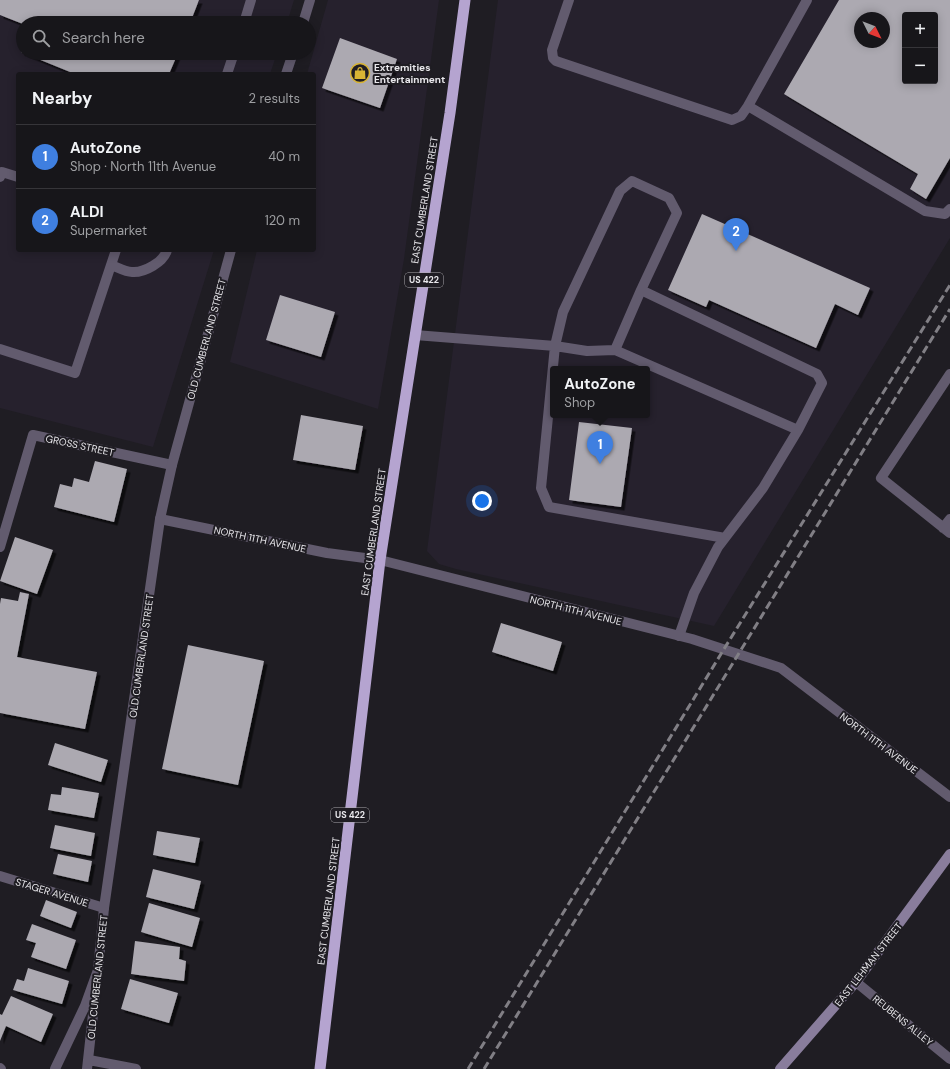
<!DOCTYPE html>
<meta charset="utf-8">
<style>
body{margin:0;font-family:"DM Sans",sans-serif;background:#242327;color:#f1f3f6}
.controls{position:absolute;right:12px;top:12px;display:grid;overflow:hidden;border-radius:4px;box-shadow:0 2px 10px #0003}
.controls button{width:36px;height:36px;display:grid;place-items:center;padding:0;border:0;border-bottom:1px solid #363539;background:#17161a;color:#f1f3f6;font:20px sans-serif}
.compass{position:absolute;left:854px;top:12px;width:36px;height:36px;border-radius:50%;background:#17161a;box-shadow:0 2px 10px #0003;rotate:132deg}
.you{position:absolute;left:482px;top:501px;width:14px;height:14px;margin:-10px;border:3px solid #fff;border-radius:50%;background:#1a73e8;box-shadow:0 0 0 6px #1a73e833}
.badge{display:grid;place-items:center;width:26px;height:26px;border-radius:50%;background:#d8b434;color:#fff;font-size:13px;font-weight:700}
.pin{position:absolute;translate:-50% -33px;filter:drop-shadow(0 1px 2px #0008)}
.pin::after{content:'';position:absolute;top:21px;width:14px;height:12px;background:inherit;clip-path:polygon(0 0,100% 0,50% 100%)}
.popup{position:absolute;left:550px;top:366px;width:100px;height:52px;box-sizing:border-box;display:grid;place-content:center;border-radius:4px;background:#17161a;filter:drop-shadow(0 1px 3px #0005);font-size:13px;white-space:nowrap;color:#9e9fa2}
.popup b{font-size:15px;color:#f1f3f6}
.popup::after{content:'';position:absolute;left:50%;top:100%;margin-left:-8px;border:8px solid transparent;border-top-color:#17161a}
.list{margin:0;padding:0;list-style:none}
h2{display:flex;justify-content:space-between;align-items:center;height:52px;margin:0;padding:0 16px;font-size:17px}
h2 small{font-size:13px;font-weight:400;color:#9e9fa2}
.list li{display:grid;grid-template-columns:26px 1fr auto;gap:12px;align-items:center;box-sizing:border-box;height:64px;padding:0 16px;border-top:1px solid #363539}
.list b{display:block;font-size:15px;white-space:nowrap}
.list p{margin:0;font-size:13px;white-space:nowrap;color:#9e9fa2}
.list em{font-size:13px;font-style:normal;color:#9e9fa2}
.icon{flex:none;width:22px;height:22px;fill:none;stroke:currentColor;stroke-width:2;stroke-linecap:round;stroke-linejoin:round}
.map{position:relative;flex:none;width:950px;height:1069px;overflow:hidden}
.search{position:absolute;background:#17161a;box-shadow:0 2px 10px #0003;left:16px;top:16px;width:300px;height:44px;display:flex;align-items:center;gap:10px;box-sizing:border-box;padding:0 14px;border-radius:22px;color:#9e9fa2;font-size:15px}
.panel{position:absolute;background:#17161a;box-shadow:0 2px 10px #0003;left:16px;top:72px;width:300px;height:180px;border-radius:4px}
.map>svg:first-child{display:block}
.built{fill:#26212d;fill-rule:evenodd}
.building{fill:#aca9b1;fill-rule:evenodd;filter:url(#shadow)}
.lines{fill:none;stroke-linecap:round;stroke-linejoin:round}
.service{stroke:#625b6e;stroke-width:10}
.minor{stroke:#625b6e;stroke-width:10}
.tertiary{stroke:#625b6e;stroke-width:10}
.secondary{stroke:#897d9c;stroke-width:10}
.trunk{stroke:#b5a4d0;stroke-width:11}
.rail{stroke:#817f85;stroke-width:3;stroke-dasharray:8 4;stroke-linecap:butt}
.labels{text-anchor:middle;stroke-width:4;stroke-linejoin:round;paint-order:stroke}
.shield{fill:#1f1d23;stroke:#acaaaf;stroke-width:1}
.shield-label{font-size:9px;font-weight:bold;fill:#e8e7eb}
.poi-label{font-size:10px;font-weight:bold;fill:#e8e7eb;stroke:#1f1d23;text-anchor:start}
.street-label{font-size:10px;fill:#e8e7eb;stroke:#1f1d23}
</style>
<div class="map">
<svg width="950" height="1069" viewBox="0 0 950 1069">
<defs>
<filter id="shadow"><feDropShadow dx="3.5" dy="3.5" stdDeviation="0" flood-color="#0009"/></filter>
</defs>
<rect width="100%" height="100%" fill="#1f1d23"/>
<path class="built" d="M0,0H294L287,23H23V53H277L270,74H18V250H214L153,447L0,408Z
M328,0H439L404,259L378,409L230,362L257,250H314V74H307Z
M498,0H950V238L714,626L456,569L439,564L427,551ZM905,15H935V81H905ZM860,18H884V42H860ZM553,369H647V415H553Z"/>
<path class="building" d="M0,0H199L190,23L23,24L0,15Z
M839,0H950V158L926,199L910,189L918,174L784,94ZM905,15H935V81H905ZM860,18H884V42H860Z
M340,38L397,59L380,108L322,88Z
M23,47V53H178L169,74H75L21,52Z
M702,214L870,288L858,315L835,304L816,348L709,300L706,307L668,290Z
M280,295L335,312L321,357L266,340Z
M301,415L363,426L355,470L293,460Z
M579,422L632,428L621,507L569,500Z
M95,461L127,469L114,522L54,507L60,484L72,487L74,478L89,482Z
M15,537L53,550L37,594L0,581Z
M20,592L29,594L17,657L97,672L85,729L0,713V604L1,598L18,601Z
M501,623L562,642L553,671L492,652Z
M188,645L264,661L238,785L162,769Z
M55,743L108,760L101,782L48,765Z
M62,787L99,793L94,818L48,810L51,794L61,795Z
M55,825L95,833L91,856L50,848Z
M157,831L200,838L195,863L153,855Z
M58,854L92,861L88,882L53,874Z
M153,869L201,881L194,909L146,897Z
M46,900L77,912L71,928L40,916Z
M149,903L200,918L192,947L141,932Z
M32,924L76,940L66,969L31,957L36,943L26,940Z
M135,941L180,947L179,959L186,961L184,981L131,974Z
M28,968L69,981L62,1004L13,990L17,979L24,981Z
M130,979L178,993L169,1023L121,1009Z
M11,996L53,1014L41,1042L6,1026L0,1041V1014L2,1015Z"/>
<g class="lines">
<path class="service" d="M569,0L552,50L553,58L556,61L732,120L741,116L748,106L925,211L945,214L950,209
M244,23L251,0
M227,74L234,53
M748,106L807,0
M0,177L2,172L18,177
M111,265C117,267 125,272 132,272C144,273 164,262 167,250
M415,335L555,346L587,351L615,350L798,430
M0,349L75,373L116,250
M615,350L641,290
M950,374L881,478L950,533
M943,528L950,519
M0,547L33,435L172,465
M679,636L694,593L718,547L763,488L798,430L822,383L817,374L641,290L677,213L669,198L632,181L620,191L563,312L555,346L541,488L549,507L725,538
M0,876L104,908
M856,982L950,1059
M0,1068L1,1069"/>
<path class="minor" d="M160,519L327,553L380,560L692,639L781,668L950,797
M89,1060L136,1069
M87,1069L97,978"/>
<path class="tertiary" d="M303,23L310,0
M286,74L293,53
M55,1069L85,1006L98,970L104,908L160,519L172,465L231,250"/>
<path class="secondary" d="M780,1069L856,982L950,854"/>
<path class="trunk" d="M320,1069L380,560L450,113L465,0"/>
<path class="rail" d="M468,1069L724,649L950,285
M484,1069L950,309"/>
</g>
<defs>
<g id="shop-ring" transform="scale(1)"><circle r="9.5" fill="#1f1d23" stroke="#d8b434" stroke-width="1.5"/><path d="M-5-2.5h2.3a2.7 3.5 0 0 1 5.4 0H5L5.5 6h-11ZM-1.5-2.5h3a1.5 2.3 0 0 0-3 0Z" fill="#d8b434"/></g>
</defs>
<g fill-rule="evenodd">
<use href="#shop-ring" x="360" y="73"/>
</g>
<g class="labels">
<g class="shield">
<rect x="405" y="273" width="38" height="14" rx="3"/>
<rect x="331" y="808" width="38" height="14" rx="3"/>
</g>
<g class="shield-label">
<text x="424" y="283">US 422</text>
<text x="350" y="818">US 422</text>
</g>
<g class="poi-label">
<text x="374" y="71">Extremities<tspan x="374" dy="12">Entertainment</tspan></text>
</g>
<g class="street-label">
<text transform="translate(424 200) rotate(-81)" y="4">EAST CUMBERLAND STREET</text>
<text transform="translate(206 339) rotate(-75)" y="4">OLD CUMBERLAND STREET</text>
<text transform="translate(80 445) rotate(12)" y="4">GROSS STREET</text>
<text transform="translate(373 532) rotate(-82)" y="4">EAST CUMBERLAND STREET</text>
<text transform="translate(260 539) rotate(12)" y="4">NORTH 11TH AVENUE</text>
<text transform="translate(576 610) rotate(14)" y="4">NORTH 11TH AVENUE</text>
<text transform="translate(141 656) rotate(-82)" y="4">OLD CUMBERLAND STREET</text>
<text transform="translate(879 743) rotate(37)" y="4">NORTH 11TH AVENUE</text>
<text transform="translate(52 892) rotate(17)" y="4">STAGER AVENUE</text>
<text transform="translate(328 901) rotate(-83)" y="4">EAST CUMBERLAND STREET</text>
<text transform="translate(868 964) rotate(-52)" y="4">EAST LEHMAN STREET</text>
<text transform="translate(97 977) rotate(-84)" y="4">OLD CUMBERLAND STREET</text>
<text transform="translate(903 1020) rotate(39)" y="4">REUBENS ALLEY</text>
</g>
</g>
</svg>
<div class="controls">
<button>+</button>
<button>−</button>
</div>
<svg class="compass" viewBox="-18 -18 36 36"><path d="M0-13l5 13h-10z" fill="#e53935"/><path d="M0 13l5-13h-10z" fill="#9e9fa2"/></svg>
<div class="you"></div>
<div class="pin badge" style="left:600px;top:464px;background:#3f7fe0">1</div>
<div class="popup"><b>AutoZone</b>Shop</div>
<div class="pin badge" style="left:736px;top:251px;background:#3f7fe0">2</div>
<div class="search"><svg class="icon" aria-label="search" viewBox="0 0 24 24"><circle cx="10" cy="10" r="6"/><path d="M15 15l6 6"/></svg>Search here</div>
<section class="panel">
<h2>Nearby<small>2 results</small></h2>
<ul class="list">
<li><span class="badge" style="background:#3f7fe0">1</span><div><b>AutoZone</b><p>Shop · North 11th Avenue</p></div><em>40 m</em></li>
<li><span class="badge" style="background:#3f7fe0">2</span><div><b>ALDI</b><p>Supermarket</p></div><em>120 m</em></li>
</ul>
</section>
</div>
